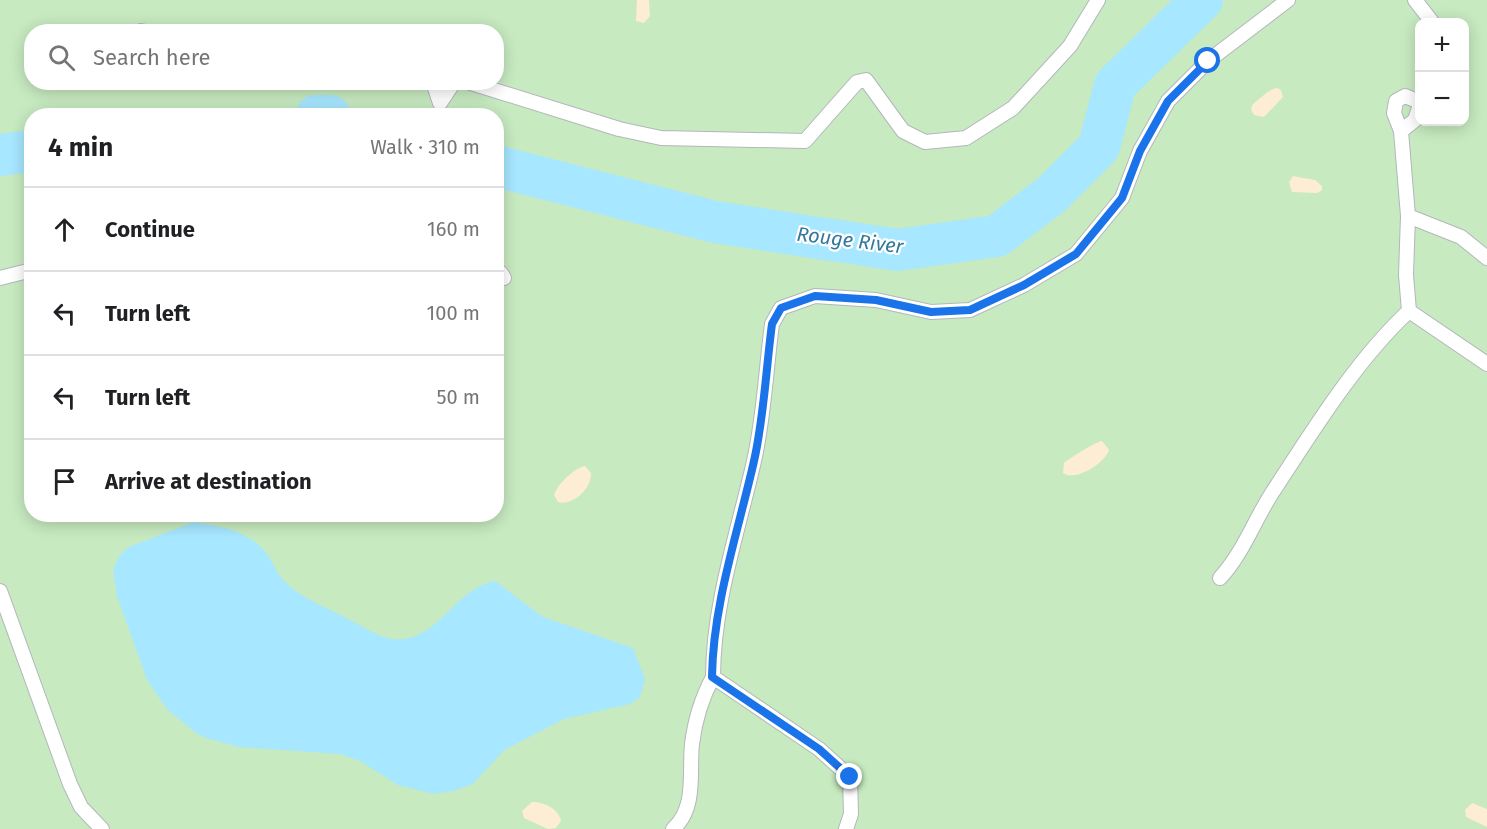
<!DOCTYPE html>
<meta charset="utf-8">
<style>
body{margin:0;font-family:"Fira Sans",sans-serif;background:#f6f6f6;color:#202124}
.controls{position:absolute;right:18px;top:18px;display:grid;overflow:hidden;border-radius:12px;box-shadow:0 3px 15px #0003}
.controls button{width:54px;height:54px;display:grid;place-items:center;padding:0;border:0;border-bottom:2px solid #e0e0e0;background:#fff;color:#202124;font:30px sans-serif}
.stop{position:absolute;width:18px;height:18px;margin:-14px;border:4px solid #1a73e8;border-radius:50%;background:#fff}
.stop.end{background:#1a73e8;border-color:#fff;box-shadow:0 2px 6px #0008}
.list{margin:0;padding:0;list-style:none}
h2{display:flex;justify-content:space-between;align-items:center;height:78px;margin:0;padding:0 24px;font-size:26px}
h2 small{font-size:20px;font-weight:400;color:#757577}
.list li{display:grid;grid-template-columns:39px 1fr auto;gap:18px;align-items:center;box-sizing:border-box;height:84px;padding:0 24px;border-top:2px solid #e0e0e0}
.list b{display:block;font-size:22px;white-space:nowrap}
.list em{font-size:20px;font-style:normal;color:#757577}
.icon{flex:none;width:33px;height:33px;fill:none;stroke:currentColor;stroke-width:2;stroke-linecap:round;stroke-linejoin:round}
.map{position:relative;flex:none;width:1487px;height:829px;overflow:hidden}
.search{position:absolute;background:#fff;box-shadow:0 3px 15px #0003;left:24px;top:24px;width:480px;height:66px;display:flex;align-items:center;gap:15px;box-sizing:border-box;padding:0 21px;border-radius:24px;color:#757577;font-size:22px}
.panel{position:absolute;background:#fff;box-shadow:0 3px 15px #0003;left:24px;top:108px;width:480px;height:414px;border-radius:24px}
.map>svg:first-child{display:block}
.green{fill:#c7eac0;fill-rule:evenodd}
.sand{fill:#fdedd4}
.water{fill:#a7e7ff}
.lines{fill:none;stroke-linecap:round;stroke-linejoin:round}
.river{stroke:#a7e7ff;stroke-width:42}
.service-casing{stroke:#b3b7bb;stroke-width:16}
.service{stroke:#fff;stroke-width:14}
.route{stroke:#1a73e8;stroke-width:8}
.labels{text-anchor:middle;stroke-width:4.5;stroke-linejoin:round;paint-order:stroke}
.water-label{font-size:20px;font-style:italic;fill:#34789e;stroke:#fff}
</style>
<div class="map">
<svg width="1487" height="829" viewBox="0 0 1487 829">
<rect width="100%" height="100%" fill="#f1ece6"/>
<path class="green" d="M0,0H1487V829H0ZM1420,22H1464V122H1420ZM32,32H496V82H32ZM32,116H496V514H32Z"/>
<path class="sand" d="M637,0H649L650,16L644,23L636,21Z
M1277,88L1281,90L1283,97L1264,117L1254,115L1251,109L1253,104C1260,99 1269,89 1277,88Z
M1293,176L1315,180L1322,186V190L1317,193L1292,192L1289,182Z
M1102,441L1109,450C1105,463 1076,482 1063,473L1064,463C1068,459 1097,441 1102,441Z
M585,466L591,473C592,488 573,506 558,502L554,495C557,485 574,468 585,466Z
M532,802C544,802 559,809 561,821L556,828L548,829L524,818L522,811Z
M1472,803L1487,809V827L1466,817L1465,810Z"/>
<path class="water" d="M194,522C220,526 250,531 267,554C273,562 276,573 284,581C303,600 327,607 350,620C362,626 378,637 392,639C438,644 453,589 495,581L543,617L633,648L645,679L640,697L630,704L564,719L504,750L473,784L453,791L434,794L398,785L360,761L340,754L239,747L206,738L196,733L167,709L147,680L117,596L113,569L120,555L129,547Z"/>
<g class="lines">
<path class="river" d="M316,116H330
M0,155L32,151
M496,166L715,222L897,250L997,236L1052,194L1099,147L1115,85L1202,0"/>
<g class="service-casing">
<path id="service" d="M1415,0L1432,22
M141,31L145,32
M433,82L440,103L454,82
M468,82L619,129L661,138L805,141L857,82L866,80L903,131L925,142L966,138L1013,108L1070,46L1098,0
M1420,102L1405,96L1396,101L1394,113L1401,131L1408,216L1406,275L1409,311L1487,364
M1401,131L1415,120L1420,105
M1408,216L1461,237L1487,258
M496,272L501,273L504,278L496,279
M0,278L32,270
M1220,578C1243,553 1254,521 1272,493C1312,432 1356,360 1409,311
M0,591L70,784L81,807L102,829
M673,829C697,808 689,772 692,744C695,720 701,699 713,677
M846,829L851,814L850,777L819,749L713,677C713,604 738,532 754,461C764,417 766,369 772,324L781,308L815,296L876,300L931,312L970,310L1024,285L1076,254L1122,198L1140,151L1168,101L1208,61L1288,0"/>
</g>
<use href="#service" class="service"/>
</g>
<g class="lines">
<path class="route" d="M850,777L819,749L712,677C713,604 738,532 754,461C764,417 766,369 772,324L781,308L815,296L876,300L931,312L970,310L1024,285L1076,254L1122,198L1140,151L1168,101L1208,61"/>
</g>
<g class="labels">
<g class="water-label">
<text transform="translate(850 240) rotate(7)" y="7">Rouge River</text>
</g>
</g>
</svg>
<div class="controls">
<button>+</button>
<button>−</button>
</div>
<div class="stop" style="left:1208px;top:61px"></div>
<div class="stop end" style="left:850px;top:777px"></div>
<div class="search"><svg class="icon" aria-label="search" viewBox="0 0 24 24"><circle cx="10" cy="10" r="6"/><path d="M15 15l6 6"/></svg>Search here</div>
<section class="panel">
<h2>4 min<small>Walk · 310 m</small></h2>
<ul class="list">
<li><svg class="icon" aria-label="ahead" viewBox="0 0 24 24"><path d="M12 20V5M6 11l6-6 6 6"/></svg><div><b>Continue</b></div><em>160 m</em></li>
<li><svg class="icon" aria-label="left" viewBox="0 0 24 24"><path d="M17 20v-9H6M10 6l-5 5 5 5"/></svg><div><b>Turn left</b></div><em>100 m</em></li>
<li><svg class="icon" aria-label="left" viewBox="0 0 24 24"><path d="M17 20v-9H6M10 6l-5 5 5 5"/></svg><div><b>Turn left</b></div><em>50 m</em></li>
<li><svg class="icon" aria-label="arrive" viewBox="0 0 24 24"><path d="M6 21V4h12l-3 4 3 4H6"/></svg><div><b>Arrive at destination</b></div></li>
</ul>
</section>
</div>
